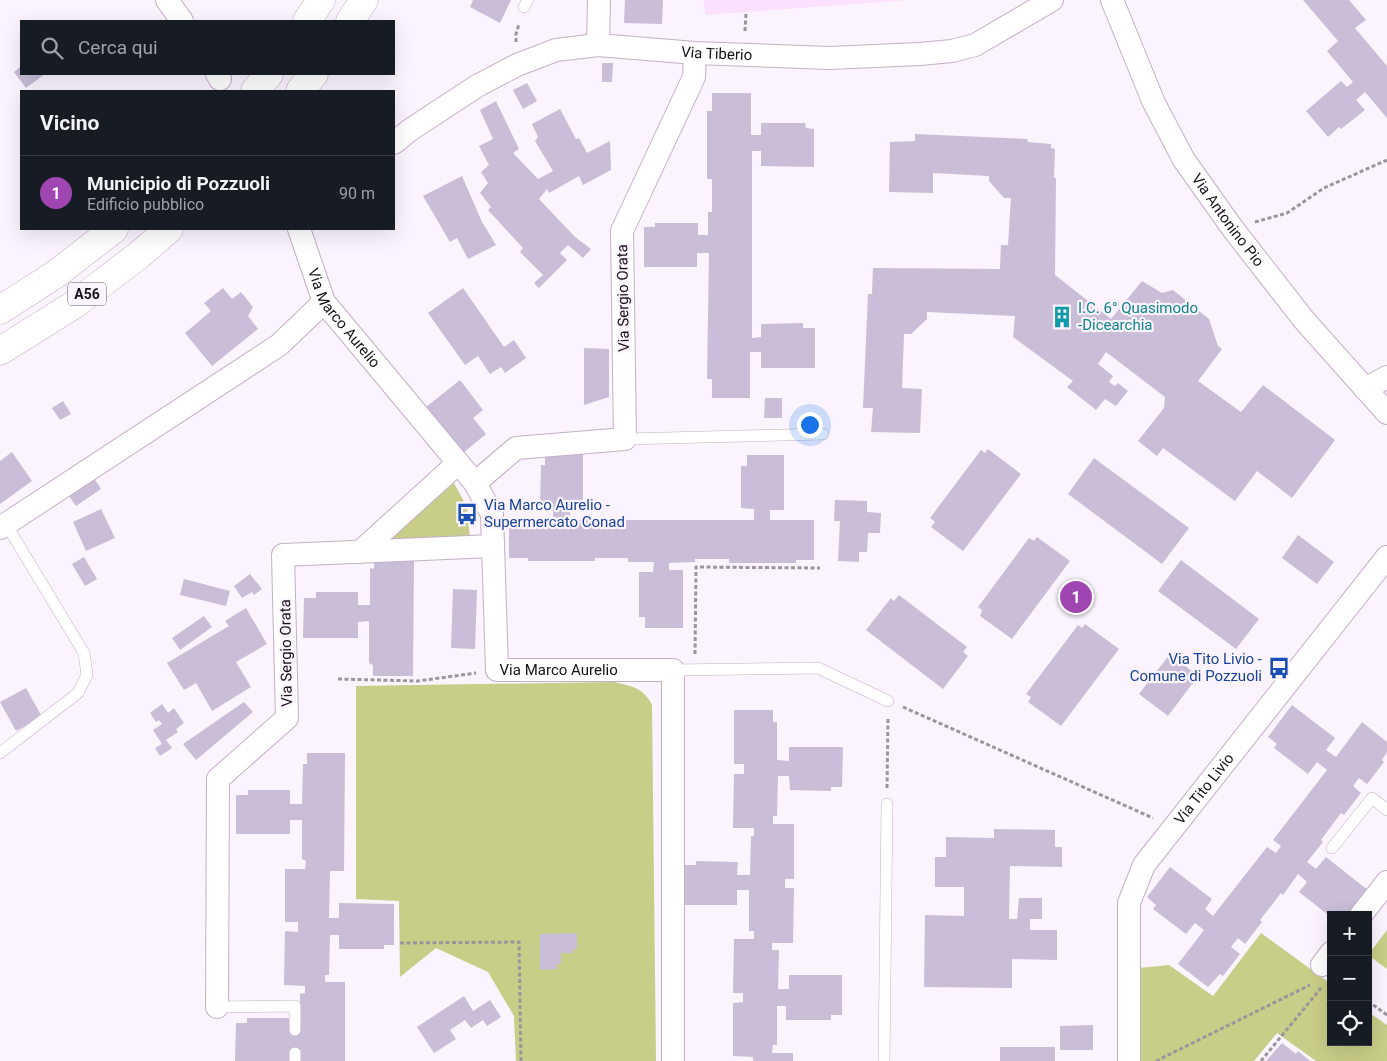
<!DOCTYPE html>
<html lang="it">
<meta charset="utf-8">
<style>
body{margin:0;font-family:Roboto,sans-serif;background:#242831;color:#f1f3f6}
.controls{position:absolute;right:15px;bottom:15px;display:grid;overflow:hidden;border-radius:0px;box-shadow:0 5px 20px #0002}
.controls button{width:45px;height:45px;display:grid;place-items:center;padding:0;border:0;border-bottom:1px solid #363941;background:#171b24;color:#f1f3f6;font:25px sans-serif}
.you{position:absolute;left:809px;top:424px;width:18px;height:18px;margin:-12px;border:4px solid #fff;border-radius:50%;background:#1a73e8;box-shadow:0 0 0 8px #1a73e833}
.badge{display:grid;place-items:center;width:32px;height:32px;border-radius:50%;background:#a046b2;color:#fff;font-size:16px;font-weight:700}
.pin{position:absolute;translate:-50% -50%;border:2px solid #fff;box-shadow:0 1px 5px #0006}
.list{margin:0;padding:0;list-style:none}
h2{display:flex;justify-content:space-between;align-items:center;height:65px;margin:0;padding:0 20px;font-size:21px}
h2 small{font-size:16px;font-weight:400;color:#9ea1a6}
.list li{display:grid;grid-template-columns:32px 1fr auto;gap:15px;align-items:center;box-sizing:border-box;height:75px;padding:0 20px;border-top:1px solid #363941}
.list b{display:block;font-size:19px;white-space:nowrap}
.list p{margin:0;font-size:16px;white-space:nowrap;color:#9ea1a6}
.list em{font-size:16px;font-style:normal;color:#9ea1a6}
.icon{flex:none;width:28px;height:28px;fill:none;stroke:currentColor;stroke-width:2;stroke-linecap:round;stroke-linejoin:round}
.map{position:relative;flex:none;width:1387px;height:1061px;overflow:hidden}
.search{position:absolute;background:#171b24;box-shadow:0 5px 20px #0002;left:20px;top:20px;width:375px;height:55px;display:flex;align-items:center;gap:12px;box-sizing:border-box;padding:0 18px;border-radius:0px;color:#9ea1a6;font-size:19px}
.panel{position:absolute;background:#171b24;box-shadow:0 5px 20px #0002;left:20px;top:90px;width:375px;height:140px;border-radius:0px}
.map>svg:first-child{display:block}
.built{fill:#fbe0ff}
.green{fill:#c8cd87}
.building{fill:#c9bdd8}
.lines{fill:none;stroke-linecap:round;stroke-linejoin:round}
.lane-casing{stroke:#c4b0c7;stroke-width:12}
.street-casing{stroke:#c4b0c7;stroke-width:24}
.highway-casing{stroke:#c4b0c7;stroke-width:29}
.path{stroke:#9c959e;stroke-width:3;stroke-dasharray:4 2.5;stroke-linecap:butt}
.lane{stroke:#fff;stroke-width:11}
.street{stroke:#fff;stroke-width:22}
.highway{stroke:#fff;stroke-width:28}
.labels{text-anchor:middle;stroke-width:4.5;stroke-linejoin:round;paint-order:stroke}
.shield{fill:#fbf3fd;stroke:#5c555e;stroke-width:1}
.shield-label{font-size:14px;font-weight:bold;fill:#18111a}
.street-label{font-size:15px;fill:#18111a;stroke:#fbf3fd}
.culture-label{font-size:15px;fill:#0d838f;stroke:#fbf3fd;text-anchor:start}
.transit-label{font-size:15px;fill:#164399;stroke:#fbf3fd;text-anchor:start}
</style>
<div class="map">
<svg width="1387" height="1061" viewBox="0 0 1387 1061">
<rect width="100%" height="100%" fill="#fbf3fd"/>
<path class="built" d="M704,0H908L705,15Z"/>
<path class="green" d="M454,483L467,507L470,538L384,542Z
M614,682C632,686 644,688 652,705L656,1061H516L514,1016L488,972L436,948L400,977L399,901L356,899V686Z
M1387,930V969L1368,955Z
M1261,933L1331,984V1042H1368V1012L1387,1025V1061H1316L1277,1033L1254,1061H1140L1139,968L1169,965L1213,996Z"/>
<path class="building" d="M473,0H511L500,23L470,7Z
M625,0H663L662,24L624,23Z
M1303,0H1349L1366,20L1355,28L1387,66V118L1365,92L1356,100L1365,110L1341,129L1339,127L1328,137L1306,111L1341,81L1347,87L1353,82L1327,51L1338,41Z
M602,63H613L612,82H602Z
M20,67L21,74L26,75L28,74H45L26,88L14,72Z
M527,83L537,101L523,109L513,90Z
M712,93H751V135H761V123H805L806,128L814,129V167L761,166V151H752V338L761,337V324L803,323V328H815V368H761V352H750V398H712V379H707L709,253H697V267H644V227H655V223H698V235H708V212H712V179H707V111H712Z
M496,101L519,149L513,153L538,179L553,171L535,141L538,137L532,124L560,109L576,139L579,138L587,153L610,141L611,170L583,185L579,176L549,193L547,189L539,199L575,237L591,249L583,258L568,245L560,253L567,260L539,288L534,283L543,275L520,252L523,248L488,210L491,207L480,193L488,183L481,172L489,165L479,146L493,139L480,110Z
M915,134L1027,139L1028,142L1051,144V148L1055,149L1054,178H1056L1055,275L1111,319L1142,281L1162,293L1173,290L1209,319L1218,346L1222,349L1198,381L1241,412L1263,385L1335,440L1292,498L1257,471L1235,501L1163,448L1157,456L1138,441L1164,408L1165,397L1106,352L1098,364L1113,376L1109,382L1115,386L1118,383L1128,391L1116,406L1105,399L1096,410L1067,387L1073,381L1013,337L1015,316L927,312V319L911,334H904L902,388L922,389L920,433L871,432L873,408H863L868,294H872L873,268L1000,269L1001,245H1008L1011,198H1004L989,181V176L933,173V193L889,192L890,142L915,141Z
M462,176L482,222L496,245L468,259L457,238L450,242L423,196Z
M223,288L232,299L241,292L253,307L248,316L258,329L212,366L185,333L211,311L204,303Z
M463,288L504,347L514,340L526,358L505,373L501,367L490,374L478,356L465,365L428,313Z
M584,348L609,349V397L584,405Z
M460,380L483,410L473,418L486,434L463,453L426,407Z
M765,398H782V418H764Z
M63,401L71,414L60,420L52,408Z
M988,449L1021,474L963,551L931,527L935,522L930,518L981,450L985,453Z
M12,452L32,481L0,504V461Z
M545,453H583V509H570V520H754V509L741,508V466H747V455H784V510H770V520H814V560H796V563H729V559H695V562L669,563V570H683V628H645V617H639V572H653L654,562H628V558H595V561H528V558H509V520H553V509H540L541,465H545Z
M1094,458L1189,528L1162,564L1068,494Z
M92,475L101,489L76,506L66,492Z
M835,500L867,501V512L881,513L880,533H868L867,552H859V562L838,561L840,521H834Z
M101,509L115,538L86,551L73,522Z
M1298,535L1334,562L1317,584L1282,558Z
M1037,537L1070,561L1012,639L980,616L982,610L978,607L1029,538L1034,541Z
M84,557L97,579L85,586L72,564Z
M374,558L414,559L413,676H373V665L369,663V621L358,622V638H303L304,598H316V592H358V605H370V568L374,569Z
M1181,560L1259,619L1236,649L1158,591Z
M250,574L262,589L254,595L252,592L242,598L234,586Z
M184,579L230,591L226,606L180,595Z
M453,589L477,590L475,649L451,648Z
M899,595L967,647L963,652L968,656L943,689L866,630L891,598L894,601Z
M246,608L267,644L236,662L251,687L212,711L196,683L184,690L167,663L229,626L225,621Z
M204,616L212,627L180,650L172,638Z
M1085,624L1119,649L1061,726L1028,702L1031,697L1026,694L1078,625L1082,628Z
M1170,654L1198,676L1168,716L1139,694Z
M26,688L42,717L16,731L0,702Z
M244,702L253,712L196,760L183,744Z
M162,704L168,713L174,708L184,723L176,729L178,732L166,740L172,748L160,756L155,748L162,744L153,730L162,724L159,720L156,722L150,713Z
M1292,705L1335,738L1326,750L1336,757L1362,722L1387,742V752L1382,760L1384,762L1367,784L1359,778L1353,786L1361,793L1344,815L1341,813L1321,840L1323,842L1307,862L1316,869L1326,857L1369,891L1350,915L1338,914L1331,915V917L1299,892L1307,882L1298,874L1283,895L1281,893L1260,920L1262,922L1245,944L1238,938L1231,947L1240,954L1223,976L1220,974L1208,987L1178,964L1204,930L1195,923L1186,934L1153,909L1156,905L1147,897L1170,867L1212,899L1205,909L1213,916L1267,847L1276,853L1281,846L1273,840L1327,770L1317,762L1308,774L1274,748L1277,744L1268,737Z
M734,710H773V722H777V760L789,761V747H843L842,787H831V791L790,790L789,776H778L777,816H773V824H794V879H785V888H794L793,943H772V950H779L778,989H789V975H842V1015H831V1020H786V1006H777V1045H773L772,1053H793V1061H753V1057L733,1056V1003L743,1002V993H733L734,939H754V931H749V890H737V905H684V865H696V861L738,862L737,875H750L751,836H754V828H733L734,774H744V764H734Z
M307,753H345L344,871H330L329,918H339V903L394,904V945H384V949H339V935H330L329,975H325V982H345V1061H301V1050H290V1061H235L236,1023H247V1018H290V1032H300V994L305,993V986L284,985L285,931L298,932V922H285V869H305L306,861L302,859V820H290V834H236V795H248V790H290V804H302L303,764H307Z
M994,829L1055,830V847H1062V867L1010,866L1009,919H1017L1019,898H1042V919H1030V930H1057V960L1012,959V988L924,987L925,915L964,916V887H935V857H946V837L994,838Z
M577,933V949H573V953H561V964H557V969L540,970V934Z
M464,996L473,1011L490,1000L501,1017L487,1026L483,1020L471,1028L465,1020L450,1030L456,1039L434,1053L417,1027Z
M1093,1025V1050H1060V1026Z
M1282,1043L1296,1054L1298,1051L1310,1061H1266Z
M1000,1047H1055V1061H1000Z"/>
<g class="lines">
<g class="lane-casing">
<path id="lane" d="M524,7L528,0
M625,439L823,434
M673,670L818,668L888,701
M0,753L78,693L87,675L84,653L6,524
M1332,848L1372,798L1387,810
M217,1007L295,1006V1030
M295,1061V1053
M884,1061L887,804"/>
</g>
<g class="street-casing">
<g id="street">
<path d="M167,0L182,21"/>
<path id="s1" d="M1112,0L1154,103L1184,160L1233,229L1304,320L1387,413"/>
<path d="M598,45L599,0"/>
<path d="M217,74L220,79"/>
<path id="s2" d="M394,143L410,130L477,86L517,65L556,50L598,45L695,53L829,58L920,54L952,51L975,45L1052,0"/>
<path id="s3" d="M299,229L324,302L475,483L492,514L497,670H673V1061"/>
<path d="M1365,389L1387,377"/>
<path d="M475,483L516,448L625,439L622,231L694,77L695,53"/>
<path d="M0,528L279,345L324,302"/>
<path d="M360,552L458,463"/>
<path d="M1361,915L1387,882"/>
<path d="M1322,965L1331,953"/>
<path d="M217,1007L218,779L287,718L283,555L493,546"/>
<path id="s4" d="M1129,1061V903L1144,865L1387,557"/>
</g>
</g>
<g class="highway-casing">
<path id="highway" d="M307,21L321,0
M350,21L364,0
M255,91L269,74
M300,91L314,74
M0,310L56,274L114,229
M0,351L72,306L139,255L169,229"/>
</g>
<path class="path" d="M745,31L746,13
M516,42V34L519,24
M1255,222L1287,213L1324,188L1387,160
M695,654L696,567L820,568
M338,679L418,681L476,673
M903,707L1153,818
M887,788L888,717
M400,943L519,942L521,1061
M1368,1001L1387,1015
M1156,1061L1310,985
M1261,1061L1321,988"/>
<use href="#lane" class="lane"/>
<use href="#street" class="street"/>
<use href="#highway" class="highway"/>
</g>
<defs>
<g id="building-bare" transform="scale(1.725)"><path d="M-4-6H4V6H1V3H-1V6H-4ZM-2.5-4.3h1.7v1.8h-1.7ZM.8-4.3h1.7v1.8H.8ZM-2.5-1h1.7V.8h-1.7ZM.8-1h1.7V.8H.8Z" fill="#0f9aa8" stroke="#fbf3fd" stroke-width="2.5" paint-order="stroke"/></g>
<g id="bus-bare" transform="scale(1.725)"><path d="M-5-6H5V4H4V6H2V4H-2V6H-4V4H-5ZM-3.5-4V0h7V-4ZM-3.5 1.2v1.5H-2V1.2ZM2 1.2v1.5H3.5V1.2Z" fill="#1a4fb4" stroke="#fbf3fd" stroke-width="2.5" paint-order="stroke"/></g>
</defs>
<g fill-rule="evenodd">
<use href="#building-bare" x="1062" y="317"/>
<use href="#bus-bare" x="467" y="514"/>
<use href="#bus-bare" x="1279" y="668"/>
</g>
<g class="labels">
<rect class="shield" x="68" y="282.5" width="38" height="23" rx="4"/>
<g class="shield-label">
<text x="87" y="299">A56</text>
</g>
<g class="street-label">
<text dy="5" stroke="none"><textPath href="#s2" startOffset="349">Via Tiberio</textPath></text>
<text dy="5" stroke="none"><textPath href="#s1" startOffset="250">Via Antonino Pio</textPath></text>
<text transform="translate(623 298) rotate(-91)" y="5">Via Sergio Orata</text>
<text dy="5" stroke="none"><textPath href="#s3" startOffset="101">Via Marco Aurelio</textPath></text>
<text transform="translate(286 653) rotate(-91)" y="5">Via Sergio Orata</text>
<text dy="5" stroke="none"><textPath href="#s3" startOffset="566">Via Marco Aurelio</textPath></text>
<text dy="5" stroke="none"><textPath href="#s4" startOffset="296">Via Tito Livio</textPath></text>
</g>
<g class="culture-label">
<text x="1078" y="313">I.C. 6° Quasimodo<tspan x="1078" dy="17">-Dicearchia</tspan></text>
</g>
<g class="transit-label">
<text x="484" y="510">Via Marco Aurelio -<tspan x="484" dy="17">Supermercato Conad</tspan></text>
<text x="1262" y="664" text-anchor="end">Via Tito Livio -<tspan x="1262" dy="17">Comune di Pozzuoli</tspan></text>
</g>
</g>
</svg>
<div class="controls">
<button>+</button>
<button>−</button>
<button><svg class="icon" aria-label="locate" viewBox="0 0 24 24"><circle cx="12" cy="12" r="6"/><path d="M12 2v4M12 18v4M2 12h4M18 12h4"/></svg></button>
</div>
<div class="you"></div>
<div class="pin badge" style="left:1076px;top:597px">1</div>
<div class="search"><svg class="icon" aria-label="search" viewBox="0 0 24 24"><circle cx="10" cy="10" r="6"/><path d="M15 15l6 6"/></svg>Cerca qui</div>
<section class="panel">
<h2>Vicino<small></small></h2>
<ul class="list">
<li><span class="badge">1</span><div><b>Municipio di Pozzuoli</b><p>Edificio pubblico</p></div><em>90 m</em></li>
</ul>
</section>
</div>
